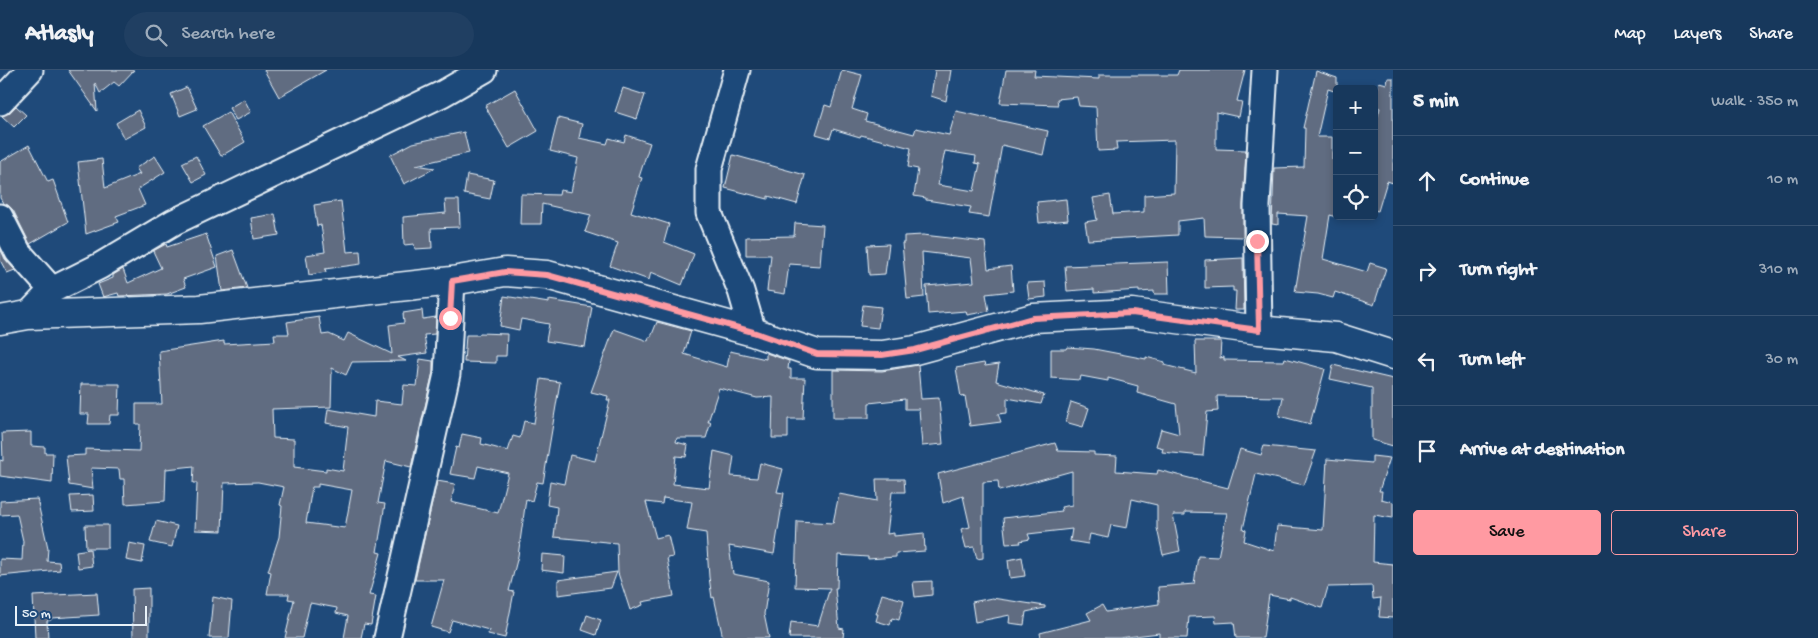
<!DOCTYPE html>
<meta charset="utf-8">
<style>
body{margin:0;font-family:"Gochi Hand",sans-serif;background:#203f62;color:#f1f3f6}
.controls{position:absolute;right:15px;top:15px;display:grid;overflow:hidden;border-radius:5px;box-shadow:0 2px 8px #0003}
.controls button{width:45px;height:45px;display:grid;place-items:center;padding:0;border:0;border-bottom:1px solid #365272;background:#17385c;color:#f1f3f6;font:25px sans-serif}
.scale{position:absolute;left:15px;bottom:12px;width:132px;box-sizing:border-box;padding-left:5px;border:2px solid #e8f1f8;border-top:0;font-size:14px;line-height:18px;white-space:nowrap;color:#e8f1f8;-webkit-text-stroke:4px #1f4a7a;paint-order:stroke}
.stop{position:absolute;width:15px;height:15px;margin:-11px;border:4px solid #ff9aa2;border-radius:50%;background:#fff}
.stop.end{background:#ff9aa2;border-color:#fff;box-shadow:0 1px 5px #0008}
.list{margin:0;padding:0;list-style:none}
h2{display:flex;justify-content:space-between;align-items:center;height:65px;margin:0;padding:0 20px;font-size:21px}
h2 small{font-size:16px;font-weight:400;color:#9eacbb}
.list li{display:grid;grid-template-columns:32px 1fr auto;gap:15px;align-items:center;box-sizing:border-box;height:90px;padding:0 20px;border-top:1px solid #365272}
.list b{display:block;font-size:19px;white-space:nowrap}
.list em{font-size:16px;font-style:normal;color:#9eacbb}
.actions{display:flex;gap:10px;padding:15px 20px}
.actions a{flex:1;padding:11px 0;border:1px solid #ff9aa2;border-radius:5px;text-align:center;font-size:18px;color:#ff9aa2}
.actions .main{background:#ff9aa2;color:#111}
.icon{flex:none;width:28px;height:28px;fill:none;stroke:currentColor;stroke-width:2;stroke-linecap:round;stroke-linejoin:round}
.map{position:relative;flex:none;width:1393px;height:568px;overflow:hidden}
header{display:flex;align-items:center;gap:30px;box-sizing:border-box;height:70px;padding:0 25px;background:#17385c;border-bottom:1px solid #365272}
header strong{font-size:24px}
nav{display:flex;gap:28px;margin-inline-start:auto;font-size:18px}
.search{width:350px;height:45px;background:#203f62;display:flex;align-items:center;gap:12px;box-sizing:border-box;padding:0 18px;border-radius:28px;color:#9eacbb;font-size:19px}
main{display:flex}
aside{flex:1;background:#17385c}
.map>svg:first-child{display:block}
.building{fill:#616c81;stroke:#e8f1f8;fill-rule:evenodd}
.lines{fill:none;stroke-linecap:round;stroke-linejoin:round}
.minor-casing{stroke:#e8f1f8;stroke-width:29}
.major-casing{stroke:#e8f1f8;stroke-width:31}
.minor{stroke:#1f4a7a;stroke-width:25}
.major{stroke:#1f4a7a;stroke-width:28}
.route{stroke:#ff9aa2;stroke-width:6}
</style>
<header>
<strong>Atlasly</strong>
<div class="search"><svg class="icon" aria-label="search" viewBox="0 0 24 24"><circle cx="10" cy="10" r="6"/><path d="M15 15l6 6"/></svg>Search here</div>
<nav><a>Map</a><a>Layers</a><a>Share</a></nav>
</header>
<main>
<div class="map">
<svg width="1393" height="568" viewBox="0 0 1393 568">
<rect width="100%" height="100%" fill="#1f4a7a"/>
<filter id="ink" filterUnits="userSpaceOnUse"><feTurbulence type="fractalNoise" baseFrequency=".02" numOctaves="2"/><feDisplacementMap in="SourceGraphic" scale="10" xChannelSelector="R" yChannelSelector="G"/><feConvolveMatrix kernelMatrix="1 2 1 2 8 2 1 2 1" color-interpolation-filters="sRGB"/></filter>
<g filter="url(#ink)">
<path class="building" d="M68,0H134L119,16L114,12L100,23L95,13L97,41Z
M264,0H326L279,27Z
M842,0L862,5L852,39L867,44L865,51L914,64L916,58L949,65L956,41L1048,61L1043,85L1002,75L989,147L969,144L971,137L926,130V128L914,126L918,99L908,97L911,78L861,65L860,67L833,59L830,68L816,64L825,35L831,37ZM945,81L976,86L975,93L980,94L974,121L938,115Z
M935,0H951L946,31L931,26Z
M1006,0H1035L1034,6L1099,9V5H1177L1179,0H1245L1237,31L1242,32L1239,47L1216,42V79L1246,80L1243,135V167L1205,166L1204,148L1178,151V165L1088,170L1085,152L1097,150L1093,128L1110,125L1113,144L1144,142V125L1174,123L1175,70L1116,72L1117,80L1098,81L1096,37L1079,36L1077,27L1057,29L1058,35L1000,33Z
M1316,1L1337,8V22L1328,19L1317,67H1332V89L1337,90V147L1330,145L1323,189L1367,202L1370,193L1386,198L1374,235L1335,222L1333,228L1318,224L1295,222L1308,146L1278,144V155L1272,154L1274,98L1304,97L1305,58H1303Z
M1388,8H1393V113L1387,111L1378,141L1374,140V60L1380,38L1374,36V33L1379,12L1387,14Z
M187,17L197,39L180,46L171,24Z
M623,18L645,25L637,49L615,42Z
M515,19L538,61L509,78L485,36Z
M244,29L251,42L236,50L229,38Z
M16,36L26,45L14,57L2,46L10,42Z
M138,40L146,57L124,69L116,53Z
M228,42L245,72L221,86L203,56Z
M558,48L582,54L579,68L607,74L609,68L624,72L626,65L650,73L639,107L642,108L631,142L669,154L664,172L694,184L682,215L651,202L649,210L610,196L618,173L585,162L591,145L542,134L541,154H520L521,124L559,125L560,120L571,122L578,88L550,81Z
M464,62L469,83L416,95L435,98L404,114L390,85L413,73Z
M29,75L48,112L53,110L68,152L30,174L13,140L8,135L3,133L0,128V92Z
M733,85L805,105L797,134L768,126V129L725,118Z
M155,86L165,102L138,119L145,135L116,146L119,152L86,164L78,92L102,89L105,118L140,104L136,98Z
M196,86L206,105L193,112L182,93Z
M467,105L494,110L490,129L464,124Z
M1066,129L1068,150L1039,153L1037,132Z
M445,130H459L460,157L431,158L432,178L415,179L414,174L404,175L403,147L446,143Z
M341,131L347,182L360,181L361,194L325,199L326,202L309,205L306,185L325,182L321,155L317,156L314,135Z
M275,144L279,165L254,169L251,148Z
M795,153L823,155L820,196L789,194L785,224L767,221L771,185H746V167L794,166Z
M206,164L217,197L183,209L186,217L167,224L119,226L118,223L103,227L98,214L113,208V205L123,199L128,213L161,198L153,181L166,174L167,177Z
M923,165L985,172L988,199L1011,196L1013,221L986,224L989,241L967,245L966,241L928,244L926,216L974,212L971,188L922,182L924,227L907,229L902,173H904V166Z
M889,174L885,204L869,205L867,175Z
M0,178L5,189L15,200L7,203L0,190Z
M233,180L247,218L222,221L217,186Z
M1243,188L1244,240H1235L1236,221H1233V217L1205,218V190Z
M1168,192L1169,224H1154V221L1139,222V220L1094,223V219L1067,221L1065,196Z
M1045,212L1046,227L1029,229L1027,213Z
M504,226L549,233V230L592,237L585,277L546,271L549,254L521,249L519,260L500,256Z
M863,235L881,237L878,258L860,256Z
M422,240L423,249L436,247L435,264L424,265L427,283L398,287L406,291L352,292L346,305L332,298L331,337L272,339L273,368L294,369V397L326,401V398L343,401L348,357L326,353L328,339L374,347L375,331L402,334L404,315L417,316L420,289L433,291V302L411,397L386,391L378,433L385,434L377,482L381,483L369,525L376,526L371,555L364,554L361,568H344L348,546L336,543L337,538L310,533L302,568H285L294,530L288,529L289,524H267L271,502L268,501L279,467L282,436L280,435L284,417L258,412L224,413L222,461L195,460L197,413H193L194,396L166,399L165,431L125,434L124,409H120L119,399L91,398L93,419L69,415L66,386L85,385V379L139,381L140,354H136V334H162L159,281L224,271V274L275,271L274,264H289L287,252L319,247L322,265L329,264L344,271L348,263L392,284L389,255L404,253L403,243ZM318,414L352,420L345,458L306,453L312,417H318Z
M657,252L691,261L684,284L727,297L730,281L766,289V283L789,291L788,299H791V308H805L803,349H788V368H772L773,327L757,328L719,318L708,352H711L706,368H677L676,372L688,375L686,387L676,386L673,414L709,418L714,381L734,386L731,406L757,408L760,393L783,399L777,422L784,423L774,484L729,476L733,504L769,511L764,544L769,568H723L714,527L712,528L709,507L706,463L687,460L692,432L663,428L662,434L646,432L656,468L668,465L673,487L667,488L674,526L642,532L643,535L630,540L618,503L617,473L554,467L557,437L547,435L550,411L564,414L570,385L595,391L610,330H607L608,326L591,322L614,259L648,271L649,267H651Z
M480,263L507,264L506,286H496V293L464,292L466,265H479Z
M1195,271H1221L1220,288L1224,287V290L1284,291L1285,288L1325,299L1310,354L1279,346L1283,327L1217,326L1218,341L1207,342L1203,386L1162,382L1163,378L1156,376L1161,359L1179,364L1176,334L1137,323L1138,316L1108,308V311L1081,306L1080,310L1051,308V279H1066L1067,277L1094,279L1146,289V287L1165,292L1164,295L1196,303Z
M984,293L985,296L999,294L996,311L1044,325L1041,334L1007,328V343L998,344L1001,352L970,356L965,326L961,327L956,298Z
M918,295L921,329L939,328L943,374L922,376L919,339H905V329L869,333V348H833V300L882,301Z
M1333,295L1393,309V376L1372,370V318L1330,309Z
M541,309L560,312L543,413L537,412L532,431L526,429L518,486L509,521L514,522L505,568L488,564L489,560L452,550L448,562L431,557L444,510H415L437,411L455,414L451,432L498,443L508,403L478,396L475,408L450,404L456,377L459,378L462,364L482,368L481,374L508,381L513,366L520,368L524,351L534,353Z
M81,314H120L119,345H110L109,354H88L89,344H80Z
M1071,332L1089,338L1083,357L1065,352Z
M31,362V376L45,377V383H53L52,413L0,406V390L3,391L2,363Z
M1055,373L1058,381L1094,382V385L1117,386L1116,401L1157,404L1158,400L1228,418L1240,379L1261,385L1264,376L1316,381L1304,415L1256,404L1243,459L1246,460L1244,471L1274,481L1277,456L1323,460L1327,389L1372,393V386L1390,388L1379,421H1382L1381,429L1393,432V448L1374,445L1373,492L1393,494V548L1379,547L1381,528L1373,529L1372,516L1328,517L1322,538L1290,527V529L1269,525L1263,568H1236L1234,552L1216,553L1215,546L1189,547L1187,568H1159V563L1119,568H1041L1040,563L1091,550L1087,543L1102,535L1106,542L1159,534L1158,517L1194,514L1198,486L1218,487L1227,443L1185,442V445H1173L1180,481L1163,485L1157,458V435L1132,429L1127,458L1111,455L1108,468L1090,464L1088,474L1070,471L1072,459L1028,464L1030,469L1020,471L1021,473L1006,474L1003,448L1062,441L1061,437L1072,435V401L999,421L998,411L983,412V488L977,489L974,477L966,478L961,459L970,457L963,426L943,433L938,404Z
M876,409H904L905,422H892L887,464L894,463V466L924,463L925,481L896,483V487L868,489V487L838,485L837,518H835L839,558L844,559L843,568H789L791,552L818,556L830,518L795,517L797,451L833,453L839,424L877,431Z
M93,425L94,441L72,442L70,426Z
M37,429L48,478L47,491L59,492L60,500L0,506V489L22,490L23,471L17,444L0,445V431Z
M156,451L177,456L172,477L150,472Z
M85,455H108V478H86Z
M129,473L145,476L142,493L126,490Z
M90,479L92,496L78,498L76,481Z
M542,484L565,486L564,503L541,500Z
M1022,487L1025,506L1010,508L1008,490Z
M617,502L611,518L558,525V510Z
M932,511V525L915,527L913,512Z
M149,518V568H133L132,519Z
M97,523L99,545L51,548V550L47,551L48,568H35L33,526Z
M882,524L904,530L899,550L892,548L890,555L876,551L878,544H876Z
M213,527L232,531L229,568H209Z
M992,528L1045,536V538L1026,542L1024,555L1009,553L1010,545L975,552L972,532Z
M587,545L601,550L596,565L582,560Z"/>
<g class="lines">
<g class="minor-casing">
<path id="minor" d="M737,0L709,99V143L741,221L753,262
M0,32L30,0
M0,147L18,182L52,220
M28,245L52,220L100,196L174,152L442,24L484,0
M1259,260L1257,136L1265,0
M387,568L447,304L452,211"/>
</g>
<g class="major-casing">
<path id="major" d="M0,250L28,245L199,239L452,211L505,202L547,205L753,262L817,284L882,285L915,280L1033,248L1132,243L1259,260L1336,267L1393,285"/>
</g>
<use href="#minor" class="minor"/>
<use href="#major" class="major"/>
</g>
</g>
<g class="lines" filter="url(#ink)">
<path class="route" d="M450,248L452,211L505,202L547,205L753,262L817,284L882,285L915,280L1033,248L1132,243L1259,260L1257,171"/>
</g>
</svg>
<div class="controls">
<button>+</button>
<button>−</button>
<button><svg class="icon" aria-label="locate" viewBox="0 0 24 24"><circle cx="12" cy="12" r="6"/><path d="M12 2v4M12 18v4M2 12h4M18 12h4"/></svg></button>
</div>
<div class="scale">50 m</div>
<div class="stop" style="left:450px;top:248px"></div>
<div class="stop end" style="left:1257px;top:171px"></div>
</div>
<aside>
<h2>5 min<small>Walk · 350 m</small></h2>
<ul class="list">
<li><svg class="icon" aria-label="ahead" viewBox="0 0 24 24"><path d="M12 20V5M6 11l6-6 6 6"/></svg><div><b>Continue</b></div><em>10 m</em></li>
<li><svg class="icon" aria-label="right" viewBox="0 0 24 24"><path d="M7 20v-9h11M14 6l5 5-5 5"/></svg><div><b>Turn right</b></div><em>310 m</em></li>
<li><svg class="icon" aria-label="left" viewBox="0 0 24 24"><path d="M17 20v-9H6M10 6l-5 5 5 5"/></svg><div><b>Turn left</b></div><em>30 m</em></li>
<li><svg class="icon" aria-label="arrive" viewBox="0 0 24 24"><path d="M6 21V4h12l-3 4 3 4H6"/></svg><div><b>Arrive at destination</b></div></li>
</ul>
<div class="actions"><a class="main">Save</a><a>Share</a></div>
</aside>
</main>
